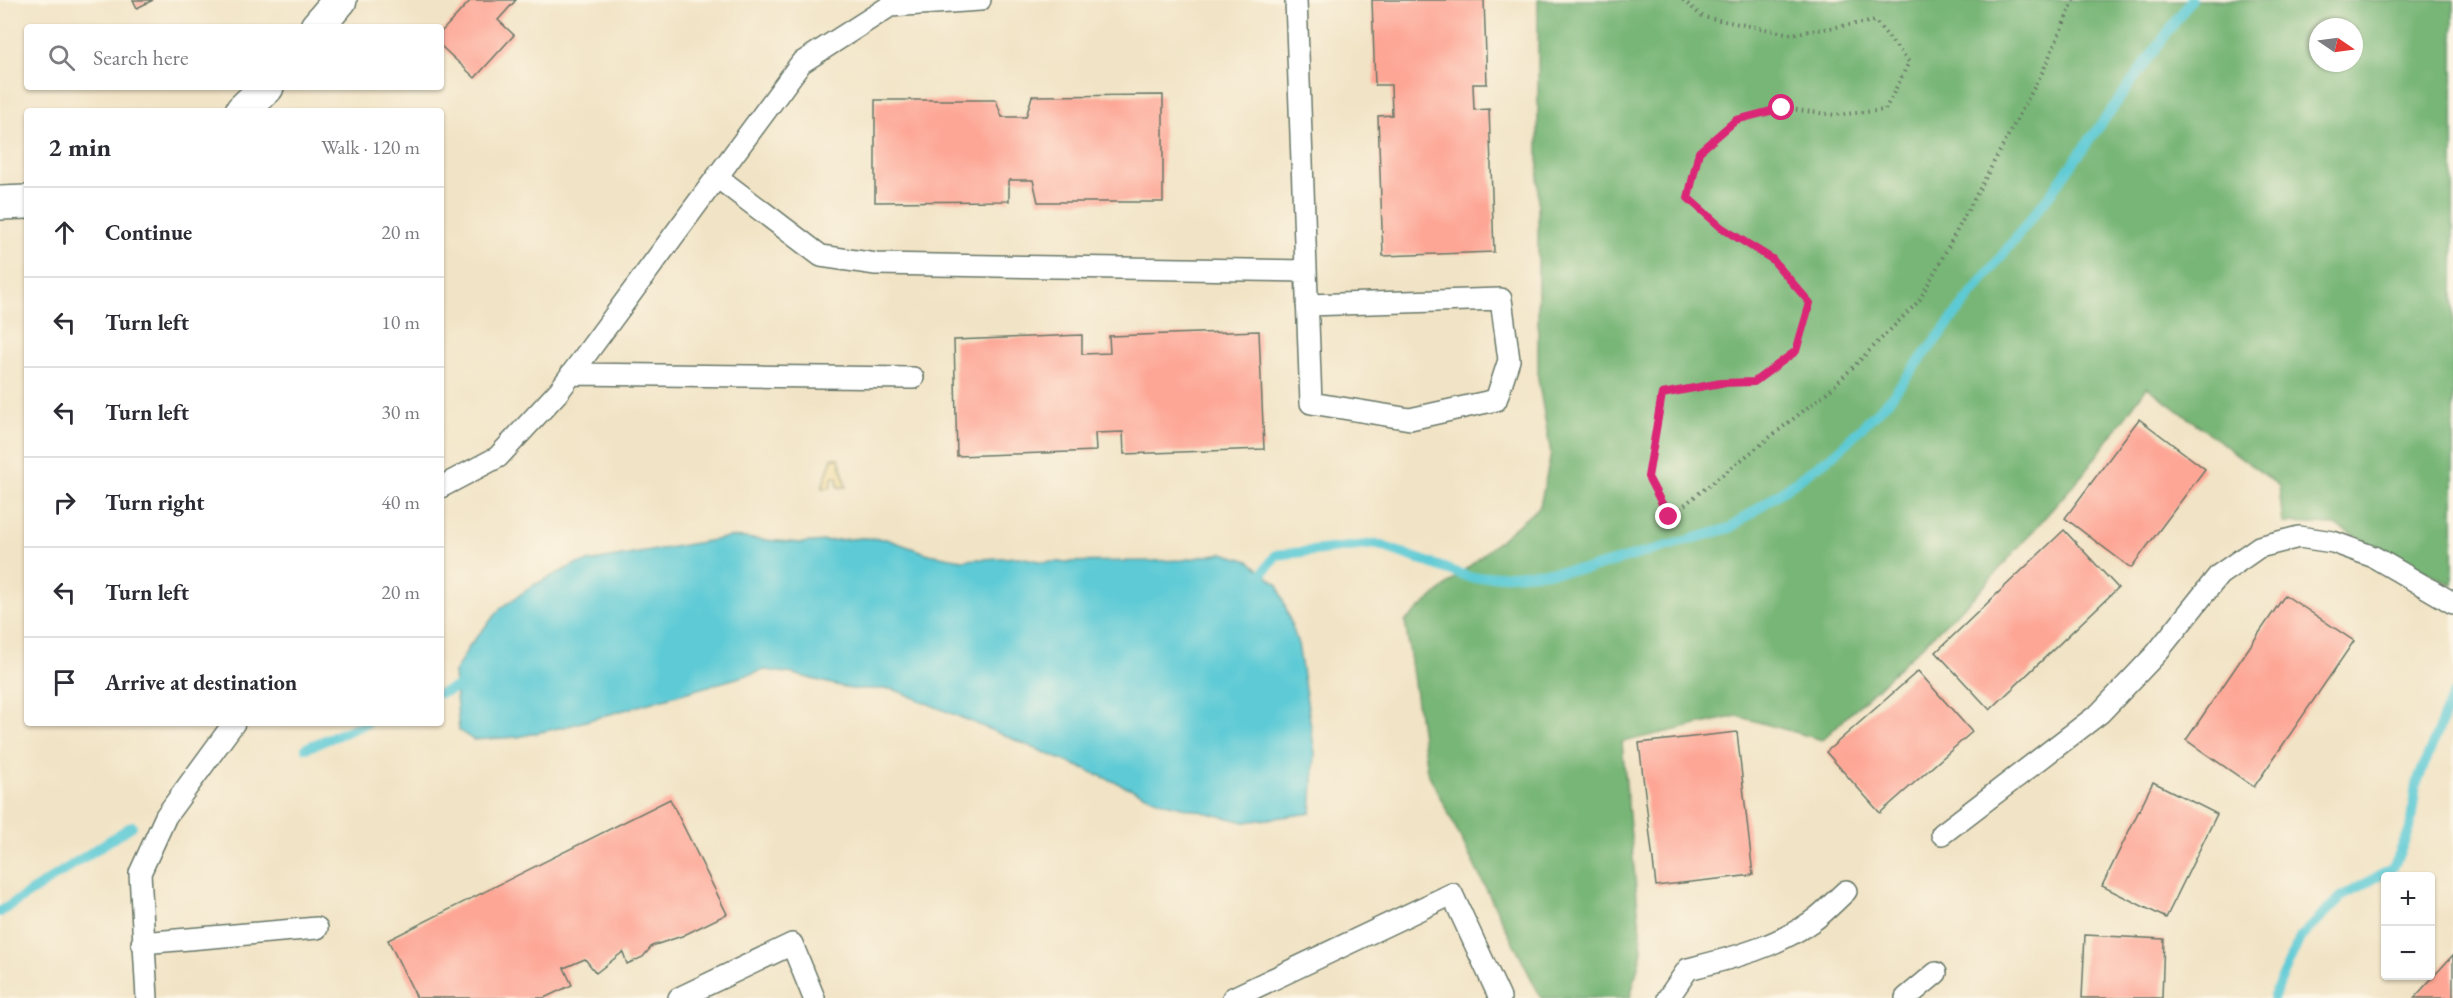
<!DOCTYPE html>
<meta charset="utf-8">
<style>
body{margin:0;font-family:"EB Garamond",serif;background:#f7f7f7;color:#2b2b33}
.controls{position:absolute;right:18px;bottom:18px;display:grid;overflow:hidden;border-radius:6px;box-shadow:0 2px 4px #0004}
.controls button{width:54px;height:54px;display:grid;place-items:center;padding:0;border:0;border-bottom:2px solid #e1e1e2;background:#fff;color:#2b2b33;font:30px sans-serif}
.compass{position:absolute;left:2309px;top:18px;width:54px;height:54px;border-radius:50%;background:#fff;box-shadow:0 2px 4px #0004;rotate:103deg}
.stop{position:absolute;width:18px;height:18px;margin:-14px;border:4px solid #db2777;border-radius:50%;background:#fff}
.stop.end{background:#db2777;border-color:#fff;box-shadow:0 2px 6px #0008}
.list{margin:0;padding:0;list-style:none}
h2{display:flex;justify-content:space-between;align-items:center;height:78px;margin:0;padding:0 24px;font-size:26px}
h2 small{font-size:20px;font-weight:400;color:#7c7c81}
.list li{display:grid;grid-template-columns:39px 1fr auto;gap:18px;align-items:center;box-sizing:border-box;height:90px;padding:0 24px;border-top:2px solid #e1e1e2}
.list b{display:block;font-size:22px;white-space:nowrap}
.list em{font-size:20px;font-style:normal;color:#7c7c81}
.icon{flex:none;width:33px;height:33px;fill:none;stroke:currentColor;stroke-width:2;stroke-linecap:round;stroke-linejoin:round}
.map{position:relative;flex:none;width:2453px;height:998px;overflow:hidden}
.search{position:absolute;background:#fff;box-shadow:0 2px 4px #0004;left:24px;top:24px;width:420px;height:66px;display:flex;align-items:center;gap:15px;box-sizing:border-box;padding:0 21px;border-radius:6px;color:#7c7c81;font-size:22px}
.panel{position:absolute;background:#fff;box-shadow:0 2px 4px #0004;left:24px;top:108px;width:420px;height:618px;border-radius:6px}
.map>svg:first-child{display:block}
.forest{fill:#78b677;stroke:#4c7a56;stroke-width:1.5;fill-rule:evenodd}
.sand{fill:#eeda9e;stroke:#868c69;stroke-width:1.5}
.water{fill:#5dcad5;stroke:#3e8484;stroke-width:1.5}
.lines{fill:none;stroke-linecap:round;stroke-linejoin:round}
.stream{stroke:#5dcad5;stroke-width:10}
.building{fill:#fda695}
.lane-casing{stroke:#687767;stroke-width:24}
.street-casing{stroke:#687767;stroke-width:36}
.path{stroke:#687767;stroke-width:4;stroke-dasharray:1.5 4.5;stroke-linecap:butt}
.lane{stroke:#fff;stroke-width:21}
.street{stroke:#fff;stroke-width:33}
.route{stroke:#db2777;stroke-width:8}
</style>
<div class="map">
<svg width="2453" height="998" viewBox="0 0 2453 998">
<rect width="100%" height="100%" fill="#fcf5e5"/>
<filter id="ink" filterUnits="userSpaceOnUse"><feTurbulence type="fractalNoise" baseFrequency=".0167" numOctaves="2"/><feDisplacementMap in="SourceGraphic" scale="12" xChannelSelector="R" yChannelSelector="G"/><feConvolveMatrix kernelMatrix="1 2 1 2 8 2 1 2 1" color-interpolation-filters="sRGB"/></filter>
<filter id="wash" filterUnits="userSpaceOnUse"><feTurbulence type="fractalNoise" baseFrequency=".008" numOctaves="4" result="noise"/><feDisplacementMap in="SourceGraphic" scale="24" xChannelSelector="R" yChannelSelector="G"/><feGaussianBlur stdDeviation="1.35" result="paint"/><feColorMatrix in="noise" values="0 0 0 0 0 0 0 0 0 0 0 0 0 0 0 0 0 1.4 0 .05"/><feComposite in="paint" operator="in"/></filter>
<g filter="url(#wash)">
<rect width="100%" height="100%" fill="#f1e3c5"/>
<path class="forest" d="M1538,0H2453V585L2334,525L2283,523L2279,486L2147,387L2084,473L1980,591L1822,740L1737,716L1622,742L1642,951L1630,998H1541L1427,771L1405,621L1540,506L1551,454L1538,379ZM2318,27H2354V63H2318Z"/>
<path class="sand" d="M832,458H839L846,487H838L837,477L833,476L830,488H822Z"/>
<path class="water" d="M731,537L801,543L862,538L886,539L929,554L962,560L1020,557L1044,562L1153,561L1183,560L1223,553L1249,561L1278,585L1298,644L1315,753L1311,813L1245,822L1165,803L893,689H851L793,674L765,670L568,726L518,737L473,740L459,730L454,673L470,645L501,608L534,585L576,564Z"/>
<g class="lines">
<path class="stream" d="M1251,578L1263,573L1276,555L1376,544L1472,578L1588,569L1730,528L1836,453L1888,401L2054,189L2191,0
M441,693L466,684
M306,748L367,723
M0,912L132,826
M2273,998L2300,938L2341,897L2393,868L2410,829L2416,785L2453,694"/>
</g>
<g id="blocks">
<path class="building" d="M133,0H153L137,8Z
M471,0H516L498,20L514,35L475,78L441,46V32Z
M1372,0H1484L1487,84H1473L1474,110L1489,109L1494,252L1383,256L1378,116L1392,115L1391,85H1375Z
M1163,95V202H1038L1033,180H1009V201L875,202V100H996L1002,117H1026L1032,96Z
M1259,331L1264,449L1124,454L1123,432L1095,433L1096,451L957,456L954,340L1082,335V354L1110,353L1109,336Z
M2139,419L2205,469L2131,568L2065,518Z
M2064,530L2118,588L1990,710L1936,652Z
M2285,595L2354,641L2254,787L2186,740Z
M1918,671L1972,732L1880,813L1826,752Z
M1737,732L1753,875L1656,886L1639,743Z
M2153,782L2217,814L2166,918L2102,886Z
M670,799L727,914L682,936L652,946L643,957L627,964L623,952L596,973L585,959L564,968L572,985L544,998H417L388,940Z
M2085,935L2164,939L2162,998H2082Z
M2453,955V998H2414Z"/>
</g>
</g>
<g filter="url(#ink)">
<use href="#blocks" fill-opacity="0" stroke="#687767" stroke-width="1.5"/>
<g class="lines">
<g class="lane-casing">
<path id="lane" d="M1296,0L1311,403L1410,419L1496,400L1509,360L1501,299L1307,305
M717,177L821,256L876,264L1306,271
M571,374L913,378
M441,487L498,457L559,391L801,63L890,6L980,0
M1942,834L2100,713L2155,655L2219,575L2259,547L2299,537L2333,542L2374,557L2453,603
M142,943L317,928
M147,998L140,873L166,816L234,723
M679,998L792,944L814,998
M1233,998L1452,894L1500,998
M1668,998L1688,969C1732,958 1774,948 1811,922C1823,914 1835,901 1846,891
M1906,998L1936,973"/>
</g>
<g class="street-casing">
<path id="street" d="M317,27L340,0
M242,111L267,87
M0,203L27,202"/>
</g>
<path class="path" d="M1683,0L1703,17L1791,34L1875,21L1909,62L1885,110L1835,115L1782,108L1736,120L1699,152L1688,198L1722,228L1772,259L1810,303L1796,351L1754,382L1721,383L1662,394L1648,477L1669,517L1831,389L1919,301L2043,71L2074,0"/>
<use href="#lane" class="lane"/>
<use href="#street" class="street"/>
</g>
</g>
<g class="lines" filter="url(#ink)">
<path class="route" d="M1669,517L1648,477L1662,394L1721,383L1754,382L1796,351L1810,303L1772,259L1722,228L1688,198L1699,152L1736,120L1782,108"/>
</g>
</svg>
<div class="controls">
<button>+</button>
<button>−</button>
</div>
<svg class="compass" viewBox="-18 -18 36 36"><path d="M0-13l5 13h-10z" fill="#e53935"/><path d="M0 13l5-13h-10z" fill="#7c7c81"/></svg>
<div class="stop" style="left:1782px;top:108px"></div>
<div class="stop end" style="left:1669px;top:517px"></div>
<div class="search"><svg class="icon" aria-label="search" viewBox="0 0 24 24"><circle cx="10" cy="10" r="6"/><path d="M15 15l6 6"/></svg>Search here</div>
<section class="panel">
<h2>2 min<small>Walk · 120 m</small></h2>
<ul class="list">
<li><svg class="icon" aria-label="ahead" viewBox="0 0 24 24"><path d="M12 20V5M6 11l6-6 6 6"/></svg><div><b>Continue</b></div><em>20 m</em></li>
<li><svg class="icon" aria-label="left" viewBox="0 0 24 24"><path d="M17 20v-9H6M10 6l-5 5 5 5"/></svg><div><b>Turn left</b></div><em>10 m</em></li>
<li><svg class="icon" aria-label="left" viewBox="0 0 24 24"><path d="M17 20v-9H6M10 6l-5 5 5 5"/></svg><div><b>Turn left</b></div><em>30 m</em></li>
<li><svg class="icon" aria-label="right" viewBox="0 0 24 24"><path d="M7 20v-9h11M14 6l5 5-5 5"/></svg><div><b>Turn right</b></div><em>40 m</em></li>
<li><svg class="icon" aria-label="left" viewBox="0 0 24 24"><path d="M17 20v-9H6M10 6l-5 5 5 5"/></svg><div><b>Turn left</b></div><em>20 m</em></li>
<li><svg class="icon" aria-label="arrive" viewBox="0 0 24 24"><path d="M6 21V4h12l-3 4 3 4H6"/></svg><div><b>Arrive at destination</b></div></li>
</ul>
</section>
</div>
